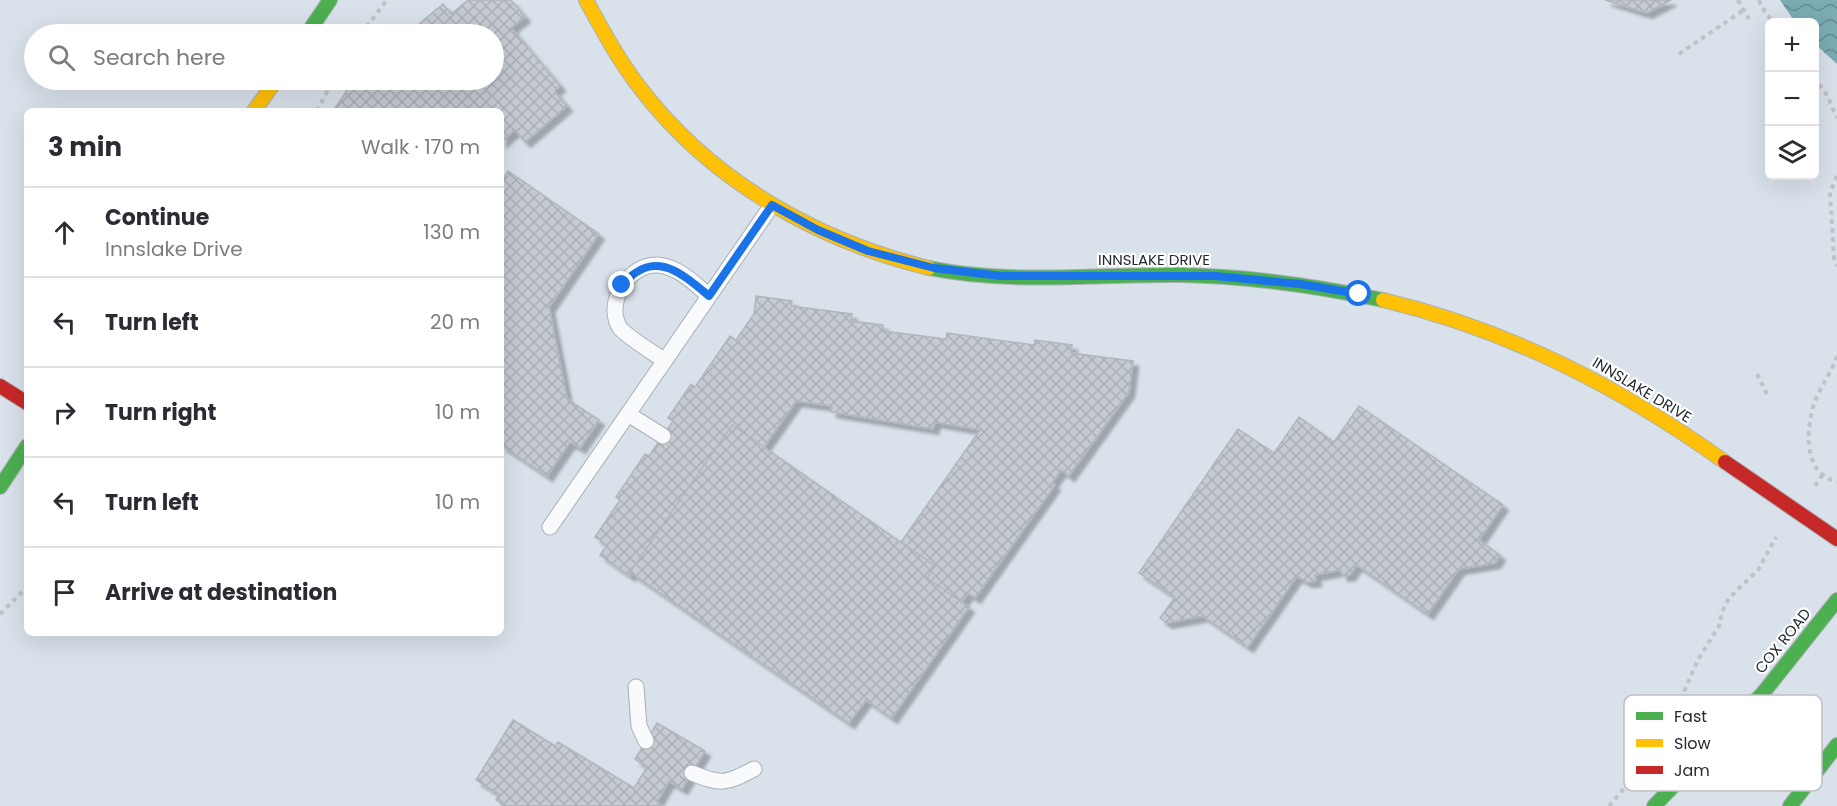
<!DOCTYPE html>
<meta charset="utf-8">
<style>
body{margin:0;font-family:Poppins,sans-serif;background:#f2f2f3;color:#2b2b33}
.controls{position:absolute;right:18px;top:18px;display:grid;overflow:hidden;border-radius:9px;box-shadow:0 6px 24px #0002}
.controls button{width:54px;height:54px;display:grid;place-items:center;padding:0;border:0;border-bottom:2px solid #e1e1e2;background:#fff;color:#2b2b33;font:30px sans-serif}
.stop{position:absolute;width:18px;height:18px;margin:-14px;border:4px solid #1a73e8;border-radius:50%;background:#fff}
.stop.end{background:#1a73e8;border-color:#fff;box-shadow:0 2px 6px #0008}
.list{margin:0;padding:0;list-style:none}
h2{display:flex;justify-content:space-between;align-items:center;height:78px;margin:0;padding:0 24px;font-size:26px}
h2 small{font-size:20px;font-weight:400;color:#7c7c81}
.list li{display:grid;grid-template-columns:39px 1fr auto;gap:18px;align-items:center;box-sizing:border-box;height:90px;padding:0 24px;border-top:2px solid #e1e1e2}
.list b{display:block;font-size:22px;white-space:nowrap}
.list p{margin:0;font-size:20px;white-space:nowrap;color:#7c7c81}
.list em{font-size:20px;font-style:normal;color:#7c7c81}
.icon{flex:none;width:33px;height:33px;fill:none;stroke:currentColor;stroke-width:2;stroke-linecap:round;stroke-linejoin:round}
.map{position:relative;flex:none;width:1837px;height:806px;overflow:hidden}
.search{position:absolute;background:#fff;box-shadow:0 6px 24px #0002;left:24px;top:24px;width:480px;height:66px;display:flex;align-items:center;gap:15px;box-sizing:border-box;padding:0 21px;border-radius:33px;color:#7c7c81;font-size:22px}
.panel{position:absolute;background:#fff;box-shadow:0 6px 24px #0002;left:24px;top:108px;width:480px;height:528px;border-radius:9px}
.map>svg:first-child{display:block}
.water{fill:url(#water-waves)}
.building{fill:url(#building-cross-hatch);stroke:#b1b6bd;stroke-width:1.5;filter:url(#shadow)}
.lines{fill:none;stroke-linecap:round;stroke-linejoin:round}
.lane-casing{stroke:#aab0b6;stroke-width:17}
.fast-casing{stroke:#aab0b6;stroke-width:16}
.slow-casing{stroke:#aab0b6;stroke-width:16}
.jam-casing{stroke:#aab0b6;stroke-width:16}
.path{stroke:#c0c2c4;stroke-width:4;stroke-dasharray:4.5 4.5;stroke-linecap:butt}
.lane{stroke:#f9fafc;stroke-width:15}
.fast{stroke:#4caf50;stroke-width:14}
.slow{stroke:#ffc107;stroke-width:14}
.jam{stroke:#c62828;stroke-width:14}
.route{stroke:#1a73e8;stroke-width:8}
.labels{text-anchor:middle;stroke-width:4.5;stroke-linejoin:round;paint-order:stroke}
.street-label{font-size:15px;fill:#252a30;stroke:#fff}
.key{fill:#fff;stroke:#bebfc1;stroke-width:1.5}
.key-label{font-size:16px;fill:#252a30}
</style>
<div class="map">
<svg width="1837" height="806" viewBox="0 0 1837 806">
<defs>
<pattern id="water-waves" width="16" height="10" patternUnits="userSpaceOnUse" patternTransform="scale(1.5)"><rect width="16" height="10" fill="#7bacb3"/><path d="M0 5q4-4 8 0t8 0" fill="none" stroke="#658c92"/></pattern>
<pattern id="building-cross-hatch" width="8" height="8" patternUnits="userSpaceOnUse" patternTransform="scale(1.5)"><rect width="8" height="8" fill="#c6cad2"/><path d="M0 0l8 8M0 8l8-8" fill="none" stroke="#aaaeb5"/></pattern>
<filter id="shadow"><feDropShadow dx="5.5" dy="5.5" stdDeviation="1.5" flood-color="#0004"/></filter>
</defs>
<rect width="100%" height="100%" fill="#d9e1ea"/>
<path class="water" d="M1780,0H1837V64L1815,44L1814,22H1795Z"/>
<path class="building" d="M468,0H511L525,17L511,28L560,86L554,91L567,106L525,142L515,130L501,142V111H464L462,109L459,111H333L354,80H494V34H407L443,4L451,14Z
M1605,0H1671L1647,13Z
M508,171L599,234L549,307L567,399L599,420L580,448L570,442L547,476L501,445V182Z
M756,296L792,301L791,306L852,314L851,321L883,325V331L946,339L947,333L1034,345L1035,340L1072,345L1071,353L1133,361L1129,392L1069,476L1061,470L1052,483L1055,485L975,598L968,593L962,602L927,578L935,566L901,542L980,430L935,422L933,429L831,412L832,406L796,401L764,447L732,425L630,572V576L600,555L607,545L595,537L620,500L616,497L645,454L649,456L673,421L668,418L691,384L695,387L730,336L736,340L754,314Z
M1359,406L1503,505L1479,540L1500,555L1495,563L1459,569L1428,614L1357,565L1350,575L1342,576L1341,570L1315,575L1316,581L1307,582L1297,576L1248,647L1203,616L1167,623L1160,618L1175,597L1139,573L1238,429L1274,453L1299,417L1334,442Z
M732,425L935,566L927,578L969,607L892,718L866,700L849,723L630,572Z
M513,720L555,746L558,742L634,788L647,767L635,759L657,723L705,751L682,789L669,781L657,802L663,806H505L496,800L499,794L476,780Z"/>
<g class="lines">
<g class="lane-casing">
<path id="lane" d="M665,361C655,354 626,336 620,328C604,303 629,263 658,265C679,267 695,284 709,296
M628,414L663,436
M550,527L772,205
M636,687L639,726L646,741
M692,773C721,785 726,784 754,769"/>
</g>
<g class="fast-casing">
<path id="fast" d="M307,34L330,0
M929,268C1011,285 1097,274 1180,275C1248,276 1316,286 1383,300
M0,487L27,446
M1654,806L1763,693L1837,600
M1790,806L1837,745"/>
</g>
<g class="slow-casing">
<path id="slow" d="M586,0C603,31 619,61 641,89C711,181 818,241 929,268
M254,111L276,80
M1383,300C1509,330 1620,387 1725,462"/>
</g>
<g class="jam-casing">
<path id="jam" d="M0,386L27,403
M1725,462L1837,539"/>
</g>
<path class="path" d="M1738,0L1749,19
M1759,0L1761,6L1773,22
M361,34L387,0
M1679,54L1745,9
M1814,77L1827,95L1837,118
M317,111L333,80
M1837,176L1830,192L1834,258L1837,266
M1837,356C1831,375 1816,392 1812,411C1806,438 1805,473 1837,482
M1757,374L1769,398
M1815,486L1823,474
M0,614L27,587
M1634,776L1660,744L1699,658L1719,626L1722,612L1729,598L1758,570L1776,537
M1609,806L1628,784"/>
<use href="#lane" class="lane"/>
<use href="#fast" class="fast"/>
<use href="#slow" class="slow"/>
<use href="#jam" class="jam"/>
</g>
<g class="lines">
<path class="route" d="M622,285C627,281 631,275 637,272C663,254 690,280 709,296L772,205L818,230L868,251L934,268L1001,276H1215L1300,284L1359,294"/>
</g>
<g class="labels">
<g class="street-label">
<text x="1154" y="265">INNSLAKE DRIVE</text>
<text transform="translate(1642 390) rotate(31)" y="5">INNSLAKE DRIVE</text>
<text transform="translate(1783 641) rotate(-51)" y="5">COX ROAD</text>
</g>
</g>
<rect x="1624" y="695" width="198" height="96" rx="9" class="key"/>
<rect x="1636" y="712" width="27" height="8" fill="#4caf50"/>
<rect x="1636" y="739" width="27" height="8" fill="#ffc107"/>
<rect x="1636" y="766" width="27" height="8" fill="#c62828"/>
<g class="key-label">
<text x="1674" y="722">Fast</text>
<text x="1674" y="749">Slow</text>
<text x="1674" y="776">Jam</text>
</g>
</svg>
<div class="controls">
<button>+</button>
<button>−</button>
<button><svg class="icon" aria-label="layers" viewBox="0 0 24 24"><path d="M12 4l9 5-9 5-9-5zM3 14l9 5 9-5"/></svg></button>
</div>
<div class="stop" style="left:1359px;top:294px"></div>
<div class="stop end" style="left:622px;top:285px"></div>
<div class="search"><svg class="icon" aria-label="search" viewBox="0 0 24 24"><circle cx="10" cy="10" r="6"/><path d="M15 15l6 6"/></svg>Search here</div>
<section class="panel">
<h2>3 min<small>Walk · 170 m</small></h2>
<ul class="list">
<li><svg class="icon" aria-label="ahead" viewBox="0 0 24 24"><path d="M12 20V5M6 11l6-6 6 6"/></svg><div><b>Continue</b><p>Innslake Drive</p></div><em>130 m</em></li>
<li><svg class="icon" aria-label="left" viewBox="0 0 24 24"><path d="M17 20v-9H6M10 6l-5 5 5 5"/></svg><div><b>Turn left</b></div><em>20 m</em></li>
<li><svg class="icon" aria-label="right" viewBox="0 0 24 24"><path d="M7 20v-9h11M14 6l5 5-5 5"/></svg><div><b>Turn right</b></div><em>10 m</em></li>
<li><svg class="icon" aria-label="left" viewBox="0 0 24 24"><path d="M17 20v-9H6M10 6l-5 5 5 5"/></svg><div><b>Turn left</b></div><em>10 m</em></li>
<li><svg class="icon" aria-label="arrive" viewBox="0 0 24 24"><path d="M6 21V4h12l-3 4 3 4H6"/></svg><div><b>Arrive at destination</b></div></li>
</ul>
</section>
</div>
